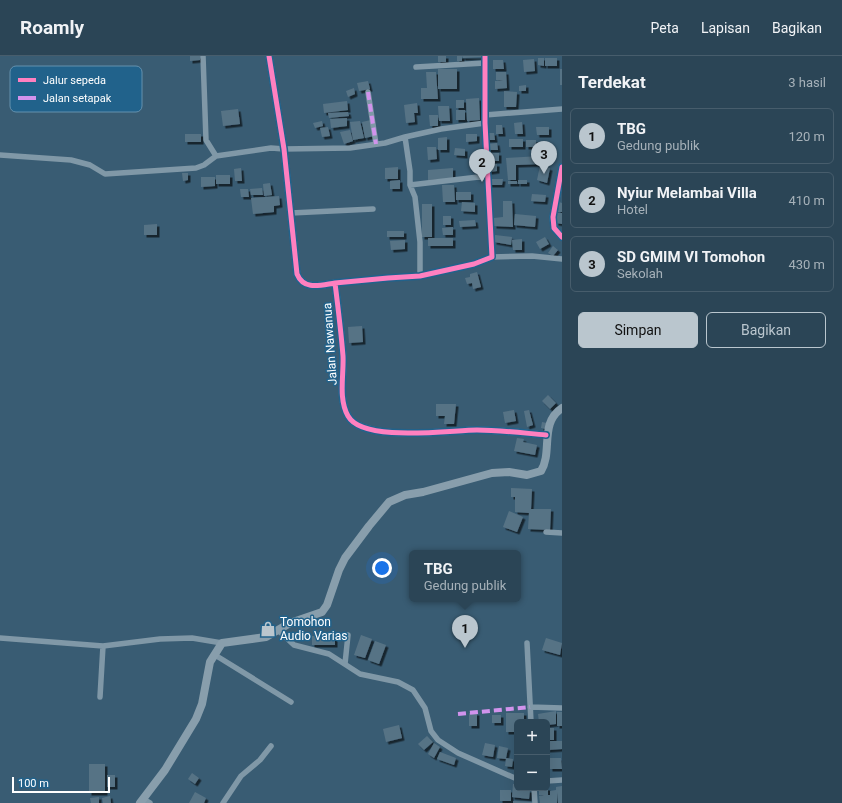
<!DOCTYPE html>
<html lang="id">
<meta charset="utf-8">
<style>
body{margin:0;font-family:Roboto,sans-serif;background:#374f60;color:#f1f3f6}
.controls{position:absolute;right:12px;bottom:12px;display:grid;overflow:hidden;border-radius:6px;box-shadow:0 4px 16px #0002}
.controls button{width:36px;height:36px;display:grid;place-items:center;padding:0;border:0;border-bottom:1px solid #475d6c;background:#2b4556;color:#f1f3f6;font:20px sans-serif}
.scale{position:absolute;left:12px;bottom:10px;width:98px;box-sizing:border-box;padding-left:4px;border:2px solid #fff;border-top:0;font-size:11px;line-height:14px;white-space:nowrap;color:#fff;-webkit-text-stroke:3px #21628b;paint-order:stroke}
.you{position:absolute;left:382px;top:512px;width:14px;height:14px;margin:-10px;border:3px solid #fff;border-radius:50%;background:#1a73e8;box-shadow:0 0 0 6px #1a73e833}
.badge{display:grid;place-items:center;width:26px;height:26px;border-radius:50%;background:#bac6ce;color:#111;font-size:13px;font-weight:700}
.pin{position:absolute;translate:-50% -33px;filter:drop-shadow(0 1px 2px #0008)}
.pin::after{content:'';position:absolute;top:21px;width:14px;height:12px;background:inherit;clip-path:polygon(0 0,100% 0,50% 100%)}
.popup{position:absolute;left:409px;top:494px;width:112px;height:52px;box-sizing:border-box;display:grid;place-content:center;border-radius:6px;background:#2b4556;filter:drop-shadow(0 1px 3px #0005);font-size:13px;white-space:nowrap;color:#a6b1b9}
.popup b{font-size:15px;color:#f1f3f6}
.popup::after{content:'';position:absolute;left:50%;top:100%;margin-left:-8px;border:8px solid transparent;border-top-color:#2b4556}
.list{margin:0;padding:0;list-style:none}
h2{display:flex;justify-content:space-between;align-items:center;height:52px;margin:0;padding:0 16px;font-size:17px}
h2 small{font-size:13px;font-weight:400;color:#a6b1b9}
.list li{display:grid;grid-template-columns:26px 1fr auto;gap:12px;align-items:center;box-sizing:border-box;height:56px;margin:0 8px 8px;padding:0 8px;border:1px solid #475d6c;border-radius:6px}
.list b{display:block;font-size:15px;white-space:nowrap}
.list p{margin:0;font-size:13px;white-space:nowrap;color:#a6b1b9}
.list em{font-size:13px;font-style:normal;color:#a6b1b9}
.actions{display:flex;gap:8px;padding:12px 16px}
.actions a{flex:1;padding:9px 0;border:1px solid #bac6ce;border-radius:6px;text-align:center;font-size:14px;color:#bac6ce}
.actions .main{background:#bac6ce;color:#111}
.map{position:relative;flex:none;width:562px;height:747px;overflow:hidden}
header{display:flex;align-items:center;gap:24px;box-sizing:border-box;height:56px;padding:0 20px;background:#2b4556;border-bottom:1px solid #475d6c}
header strong{font-size:19px}
nav{display:flex;gap:22px;margin-inline-start:auto;font-size:14px}
main{display:flex}
aside{flex:1;background:#2b4556}
.map>svg:first-child{display:block}
.building{fill:#577385;filter:url(#shadow)}
.lines{fill:none;stroke-linecap:round;stroke-linejoin:round}
.minor{stroke:#8098a7;stroke-width:5.5}
.tertiary{stroke:#8098a7;stroke-width:7}
.secondary{stroke:#889eac;stroke-width:8}
.quiet{stroke:#d193ec;stroke-width:4;stroke-dasharray:8 4;stroke-linecap:butt}
.cycleway-casing{stroke:#21628b;stroke-width:8}
.cycleway{stroke:#ff80c0;stroke-width:5}
.labels{text-anchor:middle;stroke-width:3;stroke-linejoin:round;paint-order:stroke}
.street-label{font-size:12px;fill:#fff;stroke:#21628b}
.poi-label{font-size:12px;fill:#fff;stroke:#21628b;text-anchor:start}
.key{fill:#21628b;stroke:#6491ae;stroke-width:1}
.key-label{font-size:11px;fill:#fff}
</style>
<header>
<strong>Roamly</strong>
<nav><a>Peta</a><a>Lapisan</a><a>Bagikan</a></nav>
</header>
<main>
<div class="map">
<svg width="562" height="747" viewBox="0 0 562 747">
<defs>
<filter id="shadow"><feDropShadow dx="2.5" dy="2.5" stdDeviation="0" flood-color="#0009"/></filter>
</defs>
<rect width="100%" height="100%" fill="#395c73"/>
<path class="building" d="M190,0H200V4L190,5Z
M438,0H446V6H438Z
M457,0H462V5H457Z
M462,0H482V1L463,2Z
M538,2H544V10L538,9Z
M545,2H557V10H545Z
M534,3L535,15L524,16L523,4Z
M493,4H503L504,13H493Z
M438,13H457V33H438Z
M560,13H562V29H560Z
M426,16H436L438,43H421V32H427Z
M496,16H506L507,32L495,33V25H503L496,24Z
M368,25L370,33L359,35L357,27Z
M526,29V35H519V30Z
M81,31H87V39H81Z
M354,32L355,38L348,41L346,35Z
M504,35L517,36L516,51H504Z
M479,42L480,64L467,65L466,43Z
M456,44H464V52H456Z
M347,45L348,54L324,57L323,48Z
M417,47L418,57H414L415,66L406,67L404,49Z
M438,50H449L450,65H439Z
M238,53L240,68L223,70L221,55Z
M456,54H465V64H456Z
M348,56L349,60L329,62L328,57Z
M429,59H438V70H430Z
M347,62V70L331,72L330,63Z
M371,64L374,80L365,82L362,66Z
M322,65L323,70L315,72L313,67Z
M360,65L364,82L353,84L350,66Z
M522,66L523,78H515L514,67Z
M496,69H502L503,78H496Z
M328,71L330,80L322,81L320,72Z
M536,71H549V79H537Z
M350,74L353,85L344,88L340,76Z
M487,77H494L495,84H487Z
M185,78H201V86H185Z
M466,78H477V85L466,86Z
M447,81V94H438V82Z
M509,83H523V91H509Z
M526,84H536V91H526Z
M497,87L498,94H488V88Z
M427,91H436L437,103L428,104Z
M455,92L465,93V100L454,99Z
M490,97H499V105H490Z
M541,100V108L516,109V124H508L506,102Z
M488,108H497V115L489,116Z
M540,110L550,112L547,127L537,124Z
M398,111V123H385V112Z
M241,112L242,125H235L234,113Z
M453,112V123L428,124V114Z
M182,117H188V124L183,125Z
M216,119H230V128H216Z
M201,121H215V130L201,131Z
M488,123H503L502,129H488Z
M400,124V133H390V125Z
M518,124H527V128H518Z
M508,125H517V128H508Z
M270,127L272,139L264,140L263,128Z
M442,129H454L455,146H443Z
M262,132L263,139H251L250,133Z
M240,133H248L249,141H241Z
M456,136H471V144H456Z
M532,138L546,139L545,146L531,145Z
M279,140L280,149L274,150V156L253,158L251,142Z
M503,145H512L513,171L494,170V162L503,161Z
M462,146L475,147V156L461,155Z
M559,146L562,147V156H558Z
M422,148H432V181H422Z
M556,157H562V168L556,167Z
M515,158L536,160L535,171L514,169Z
M443,160H451V169H443Z
M475,164L476,170L460,171L459,165Z
M157,168V179H144V169Z
M453,171V179H443L442,172Z
M387,175H404V181H387Z
M495,179L512,181L511,189L494,186Z
M545,181L549,188L540,193L536,186Z
M428,182H453V190H428Z
M522,183V194H513L512,184Z
M405,184V193L391,194L390,185Z
M553,190L558,194L553,200L548,197Z
M477,216L481,231L473,233L472,227L467,228L465,222L470,221V218Z
M362,270L363,286L349,287L348,271Z
M548,339L556,347L550,353L542,345Z
M436,348H456L454,368H444L445,360H436Z
M514,354L516,365L505,367L503,356Z
M529,354L533,369L527,371L524,355Z
M542,366L547,367L546,373L541,372Z
M517,382L524,383L523,386L537,389L535,399L514,395Z
M511,432L532,433L531,453H551L550,474L528,473L529,457L515,456V441H511Z
M509,455L523,461L517,476L503,471Z
M270,566L275,576L265,580L260,570Z
M361,579L372,583L365,602L354,599Z
M312,580H335V589H312Z
M546,582L562,587L560,599L542,594Z
M375,585L386,589L379,608L368,604Z
M556,655V668L547,669V666H539L538,658Z
M557,656H562V670H557Z
M469,657H477V670H469Z
M506,657H524V666H517V676H506Z
M492,659H501V667H492Z
M399,669L402,682L386,686L383,673Z
M547,672H554V684H547Z
M514,678H517V686H514Z
M427,680L433,686L424,694L418,688Z
M549,685H562V693L547,694Z
M434,687L440,691L434,702L428,698Z
M485,687L495,689L493,701L482,699Z
M499,690L508,692L506,702L513,703L512,711L505,710L506,703L497,702Z
M440,696L456,702L454,709L437,703Z
M549,702H561L562,713H550Z
M89,708H105V737H89Z
M192,717L199,722L195,728L188,723Z
M107,719H115V731H107Z
M513,728H517V732H521V734H530L529,743L512,741Z
M562,730V747H558L557,736V747H551V742V747H540L539,740L544,739H539V732H548V739H550V735L556,734V731Z
M500,734H511V745H500Z
M195,736L206,742L204,747H189Z
M110,740L111,747H103L102,742Z
M99,741V747H91L90,742Z
M513,745L534,746V747H513Z"/>
<g class="lines">
<path class="minor" d="M203,0L206,84L216,100L271,92L284,93L350,92L385,87L405,81L410,115V129L415,141L420,186V220
M416,11L485,7
M368,36L376,88
M485,59L562,53
M405,81L441,73L485,67
M0,99L71,104L90,109L105,118L196,112L204,109L216,100
M410,129L487,120
M291,157L373,153
M492,201L532,200L562,203
M335,227L388,222L420,220L474,208L492,201L485,67V0
M546,476L562,477
M279,575L294,589L329,598L360,618L398,626L413,634L425,652L431,675L438,684L458,697L517,723
M0,582L103,590L160,583L192,582L222,587
M527,587L531,666
M215,599L291,646
M345,608L348,579
M100,641L103,590
M530,651L562,652
M547,725L562,724
M534,732L535,747
M143,743L150,747
M223,747L241,720L260,704L271,690"/>
<path class="tertiary" d="M269,0L284,93L297,218C304,235 321,229 335,227C338,251 341,275 343,300C344,319 338,342 348,360C363,387 450,374 477,374C500,374 523,377 546,379
M562,111L553,161L554,172L562,181"/>
<path class="secondary" d="M140,747L165,714L196,663L202,648L210,606L222,587L266,581L290,567L322,556L327,549L339,514L345,502L369,470L389,446L405,439L423,436L492,417L509,416L527,419L541,415C553,396 539,367 562,352"/>
<path class="quiet" d="M368,36L376,88
M458,658L530,651"/>
<g class="cycleway-casing">
<path id="cycleway" d="M269,0L284,93L297,218C304,235 321,229 335,227C338,251 341,275 343,300C344,319 338,342 348,360C363,387 450,374 477,374C500,374 523,377 546,379
M562,111L553,161L554,172L562,181
M335,227L388,222L420,220L474,208L492,201L485,67V0"/>
</g>
<use href="#cycleway" class="cycleway"/>
</g>
<defs>
<g id="shop-bare" transform="scale(1.2)"><path d="M-5-2.5h2.3a2.7 3.5 0 0 1 5.4 0H5L5.5 6h-11ZM-1.5-2.5h3a1.5 2.3 0 0 0-3 0Z" fill="#bac6ce" stroke="#21628b" stroke-width="2.5" paint-order="stroke"/></g>
</defs>
<g fill-rule="evenodd">
<use href="#shop-bare" x="268" y="573"/>
</g>
<g class="labels">
<g class="street-label">
<text transform="translate(330 288) rotate(-94)" y="4">Jalan Nawanua</text>
</g>
<g class="poi-label">
<text x="280" y="570">Tomohon<tspan x="280" dy="14">Audio Varias</tspan></text>
</g>
</g>
<rect x="10" y="10" width="132" height="46" rx="6" class="key"/>
<rect x="18" y="22" width="18" height="4" fill="#ff80c0"/>
<rect x="18" y="40" width="18" height="4" fill="#d193ec"/>
<g class="key-label">
<text x="43" y="28">Jalur sepeda</text>
<text x="43" y="46">Jalan setapak</text>
</g>
</svg>
<div class="controls">
<button>+</button>
<button>−</button>
</div>
<div class="scale">100 m</div>
<div class="you"></div>
<div class="pin badge" style="left:465px;top:592px">1</div>
<div class="popup"><b>TBG</b>Gedung publik</div>
<div class="pin badge" style="left:482px;top:126px">2</div>
<div class="pin badge" style="left:544px;top:118px">3</div>
</div>
<aside>
<h2>Terdekat<small>3 hasil</small></h2>
<ul class="list">
<li><span class="badge">1</span><div><b>TBG</b><p>Gedung publik</p></div><em>120 m</em></li>
<li><span class="badge">2</span><div><b>Nyiur Melambai Villa</b><p>Hotel</p></div><em>410 m</em></li>
<li><span class="badge">3</span><div><b>SD GMIM VI Tomohon</b><p>Sekolah</p></div><em>430 m</em></li>
</ul>
<div class="actions"><a class="main">Simpan</a><a>Bagikan</a></div>
</aside>
</main>
